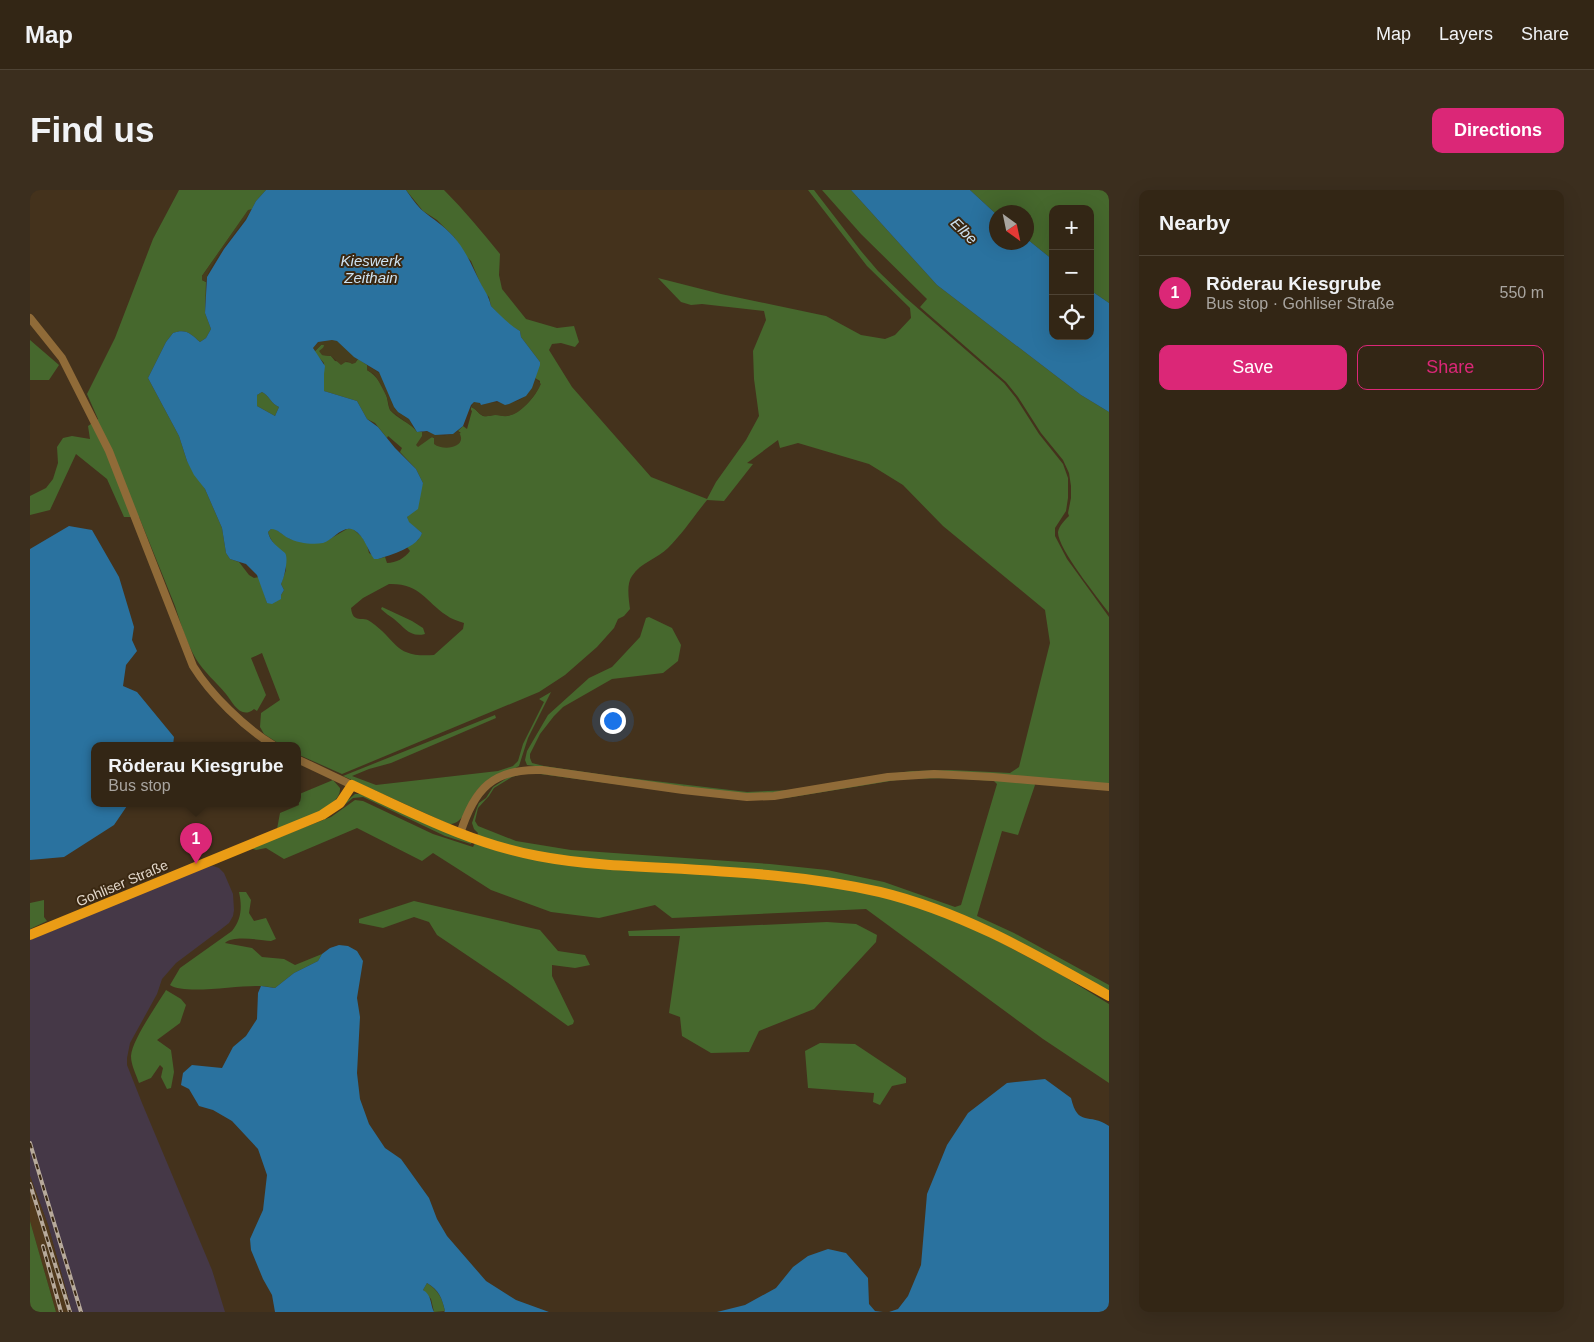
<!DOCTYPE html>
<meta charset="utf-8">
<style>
body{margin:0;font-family:Arial,sans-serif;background:#3b2e1e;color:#f1f3f6}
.controls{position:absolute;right:15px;top:15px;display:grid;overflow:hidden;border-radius:10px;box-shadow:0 5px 20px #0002}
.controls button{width:45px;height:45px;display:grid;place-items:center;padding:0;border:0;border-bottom:1px solid #4e4334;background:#332615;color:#f1f3f6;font:25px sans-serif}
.compass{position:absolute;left:959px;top:15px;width:45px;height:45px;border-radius:50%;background:#332615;box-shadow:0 5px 20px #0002;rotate:147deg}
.you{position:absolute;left:582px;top:530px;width:18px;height:18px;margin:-12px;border:4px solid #fff;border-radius:50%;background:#1a73e8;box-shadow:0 0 0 8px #1a73e833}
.badge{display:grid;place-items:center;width:32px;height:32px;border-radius:50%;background:#db2777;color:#fff;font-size:16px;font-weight:700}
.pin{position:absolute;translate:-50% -41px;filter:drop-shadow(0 1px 2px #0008)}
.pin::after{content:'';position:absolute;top:26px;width:18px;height:15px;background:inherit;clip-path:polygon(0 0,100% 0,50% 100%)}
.popup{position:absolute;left:61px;top:552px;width:210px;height:65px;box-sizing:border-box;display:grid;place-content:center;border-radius:10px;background:#332615;filter:drop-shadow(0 1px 4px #0005);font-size:16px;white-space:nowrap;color:#a9a5a0}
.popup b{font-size:19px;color:#f1f3f6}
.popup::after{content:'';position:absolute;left:50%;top:100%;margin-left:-10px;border:10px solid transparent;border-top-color:#332615}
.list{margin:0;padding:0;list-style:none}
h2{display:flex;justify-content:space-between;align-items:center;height:65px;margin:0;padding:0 20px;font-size:21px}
h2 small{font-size:16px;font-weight:400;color:#a9a5a0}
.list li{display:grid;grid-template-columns:32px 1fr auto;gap:15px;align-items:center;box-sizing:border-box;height:75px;padding:0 20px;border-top:1px solid #4e4334}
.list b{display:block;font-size:19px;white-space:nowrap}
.list p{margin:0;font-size:16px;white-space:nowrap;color:#a9a5a0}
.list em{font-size:16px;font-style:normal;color:#a9a5a0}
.actions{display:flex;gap:10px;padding:15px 20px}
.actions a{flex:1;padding:11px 0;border:1px solid #db2777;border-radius:10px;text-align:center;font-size:18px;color:#db2777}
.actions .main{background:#db2777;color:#fff}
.icon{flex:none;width:28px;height:28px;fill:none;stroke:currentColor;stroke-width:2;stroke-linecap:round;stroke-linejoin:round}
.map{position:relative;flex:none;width:1079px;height:1122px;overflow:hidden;border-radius:10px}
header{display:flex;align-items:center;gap:30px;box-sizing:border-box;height:70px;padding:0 25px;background:#332615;border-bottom:1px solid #4e4334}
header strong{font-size:24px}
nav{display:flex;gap:28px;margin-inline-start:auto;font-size:18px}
.intro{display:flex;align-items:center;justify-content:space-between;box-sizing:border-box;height:120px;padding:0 30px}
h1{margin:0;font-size:35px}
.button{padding:12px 22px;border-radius:10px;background:#db2777;color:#fff;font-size:18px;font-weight:700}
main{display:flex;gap:30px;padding:0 30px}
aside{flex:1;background:#332615;border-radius:10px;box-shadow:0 5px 20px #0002}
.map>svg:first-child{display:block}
.industrial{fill:#453847}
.built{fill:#50391c}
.green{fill:#46682d;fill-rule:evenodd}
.sand{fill:#463d1d}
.water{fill:#2a729f;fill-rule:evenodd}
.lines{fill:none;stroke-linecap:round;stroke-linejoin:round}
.minor{stroke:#906b38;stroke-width:8}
.major{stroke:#ea9c15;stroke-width:10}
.rail-casing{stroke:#b7aa9b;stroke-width:4}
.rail{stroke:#3a2812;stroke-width:2;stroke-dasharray:5.5;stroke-linecap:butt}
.labels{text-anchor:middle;stroke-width:4;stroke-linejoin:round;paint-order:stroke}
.street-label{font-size:14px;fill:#e3d8cb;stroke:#3a2812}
.water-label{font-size:15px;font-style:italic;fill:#cee3f2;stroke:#3a2812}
</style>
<header>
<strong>Map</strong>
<nav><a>Map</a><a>Layers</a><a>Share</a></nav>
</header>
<div class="intro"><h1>Find us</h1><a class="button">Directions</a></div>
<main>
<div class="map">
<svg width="1079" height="1122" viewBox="0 0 1079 1122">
<rect width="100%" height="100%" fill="#44321c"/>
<path class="industrial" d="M183,676L189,678L194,683L203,704L204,720L203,726L199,733L190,740L146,773L132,789L127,804L100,853L97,868V875L112,913L182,1080L195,1122H42L18,1035L0,986V750L174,677Z"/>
<path class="built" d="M0,986L18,1035L42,1122H26L0,1031Z"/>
<path class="green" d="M149,0H236L226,11L222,19L218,21L172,86V90L176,92L175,123L181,139L176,148L170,152C161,144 156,138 143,143L136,152L118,188L149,246L157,271L175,299L192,338L196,363L200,369L209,372L219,385L224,388L229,387L237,413L251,405L254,400L251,394L256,380L254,363C247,359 240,350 238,342L241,339H245L260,349L283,353L298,350L317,339H323L332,347L337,355L339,363L348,369L355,367L357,373C366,373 375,368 380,361L377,357L388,350L392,343L378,332L377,327L393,293L386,279L370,262L372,258L358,246L357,248L345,233L337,229L327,211L294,201V173L284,162L291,155H294L292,165L301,166L305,171L325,173L328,169L337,175V180C347,186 354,197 357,208C358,212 358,216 360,220C367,229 380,232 387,242H392V246L400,248L402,247L404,248L431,243L428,241L433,236L437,239L442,221L441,220V217C447,219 448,224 453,226C457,227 461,225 465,225C469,224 473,226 476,226C489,225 510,204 510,191L505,188L510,172L491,147L490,141L477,134L461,116L459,107L454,102L441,71L436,66L424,47L407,30L393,21L376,0H414C434,20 452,42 470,64L469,85L472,99L496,129L527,138L544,136L549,152L545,157L531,153L522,154L519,160L542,197L621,287L677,309L686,292L716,250L729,226L724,189L723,161L736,130L734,121L672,114L661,115L651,112L628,88L691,104L796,126L831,145L855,149L865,145L881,128L880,118L837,76L778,0H784L831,61L848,81L876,108L974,193L986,208L1009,244L1033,274L1038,288V308L1036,321L1025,338V346L1037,369L1079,427V595L921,582L745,603H698L497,575L495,570L497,561L518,525L559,488L582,477L610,447L616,428L619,427L642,438L651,455L648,471L633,483L582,489L533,517L524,526L510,544L500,564V568L502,573L514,576L582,586L717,602L763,600L859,584L882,581L921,580L980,583L989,577L1020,453L1015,420L913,336L873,295L839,274L768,253L750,258L748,250L717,273L723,274L694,311L677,310C664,326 653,343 638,358C627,369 611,372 602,386C596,394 599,410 600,419L594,426L588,429L584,438L567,457L535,485L509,502L312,584L267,564V555H251L234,544L230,537L231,523L250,510L232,463L221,468L236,505L227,521L224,519C211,530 203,513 196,504C186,492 174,482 166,469C156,452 151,434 145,416C133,386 121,356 109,327H94L77,289L46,264L20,320L0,325V306L16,298L23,289L28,273L27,257L33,248L42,246L60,249L58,236L68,229L57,204L85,148L123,49ZM359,394C390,393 395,411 416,425C421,429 428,431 434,433L433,439L404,465C364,468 368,451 341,432C333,425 323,435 321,418L333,408Z
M792,0H821L907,95L1051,205L1079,222V423C1068,408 1027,358 1028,342C1029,336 1035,330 1039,326L1038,323L1041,308V296L1039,283L1033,270L1011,243L988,207L976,192L890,117L897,109L831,44Z
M940,0H1079V113L1060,100V19H1023V70L997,49L996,22L966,24Z
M0,150L29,175L19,190H0Z
M232,202C239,205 241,214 249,217L245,226L227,216V205Z
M352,417L382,431L393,438L395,444C380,448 374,437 364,429C360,426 355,423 351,419Z
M521,502L498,548L489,576C471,586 459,584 445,603C438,613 434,635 419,634L313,586L465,525L466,528L361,573L339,579L322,586L346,595L468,581L483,576L488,571L493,554L514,512L509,509Z
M497,582L717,609L764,606L841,592L882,588L921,586L1004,593L1005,595L988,645L972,641L947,726L984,743L1079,795V802C1032,775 984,748 934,727C883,706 828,693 773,685C696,674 617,679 539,668C507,664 478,655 447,646L448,643L444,639L442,633L447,618L449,613L456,608L463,597L477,588V586ZM492,584H510L653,603L717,610L756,608L873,589L921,588L964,591L967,594L931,715L925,717L854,692L797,680L740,674L541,660L486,651L448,636L445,631L448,618L459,606L464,598L482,587Z
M303,590L310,598C312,618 263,633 247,639L250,623L269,615L267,605Z
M325,604H330L442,652L441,654L415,646L333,607L323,608L313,616L312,615Z
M325,610L333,611L403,644L443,657L445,653L490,665L739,687L852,705L930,731L1030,784L1079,814V893L1013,849L836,719L642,728L625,715L569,728L521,722L461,700L403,663L392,671L327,638L254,669L236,658L226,660L221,658L301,627Z
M209,702H216L221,710L219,723L224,731L236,728L246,749L241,751C229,750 203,745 195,753L222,758L232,767L254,769L265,775L292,764L288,771L264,783L245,798C240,797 235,796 229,796C208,795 155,805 140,795L150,778L202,741C212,729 212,716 209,702Z
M14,710V727L17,731L0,739V713Z
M384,711L510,740L528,761L555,765L560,775L545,778L522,775V786L544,831L543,834L538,836L481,795L407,745L399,732L384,727L353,738L329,733V729Z
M797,732L826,734L847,745L846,752L784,819L729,841L719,862L681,863L652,846L650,827L639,823L650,746H599L598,741Z
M136,800L151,809L156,815L150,833L127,850L141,860L144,882L141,898L137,899L131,887L133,878L130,875L121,888L109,893C106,884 101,875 101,866C102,850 127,815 136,800Z
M790,853L825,854L876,888V893L862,896L850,915L843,912L844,903L778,898L775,861Z
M0,1031L26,1122H0Z
M397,1093C409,1101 412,1108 415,1121L404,1122L401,1109L393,1100Z"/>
<path class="sand" d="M222,19C212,36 177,74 176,92L172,90V86L218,20Z
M302,150L307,151L328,169L325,173L322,174L317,171L311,175L301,166L292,165L289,161L294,157V155H291L284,162L283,158L288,152Z
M337,175L351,184L364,217L368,222L379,229L384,238L360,220L357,207L348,190L344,184L337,180Z
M505,188L511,194C506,205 491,225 477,226C474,227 469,225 465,225C461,225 458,227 454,226C448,224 447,219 441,217L444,212H448L452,215C467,208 483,218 495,206C500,201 502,194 505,188Z
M393,241C407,243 414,250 428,241C440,257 414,262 404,254V248L402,247L388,257L386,255L392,246V242Z"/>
<path class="water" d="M236,0H376C381,7 387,16 393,21C403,29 414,36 423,46C435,59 442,76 450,92C454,100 459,106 461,116C470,125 478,134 490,141L491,147L510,172V175L502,198L496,206L479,214L475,215L467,211L451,215L450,213L444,212L441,215L433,236L423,244L405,245L397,241L387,242L379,229L368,222L364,217L349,182L324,167L307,151L302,150L288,152L283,158L295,176L294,184V201L327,211L337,229L348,237L365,258L386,279L393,293L388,319L377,327L379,332L392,343C388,357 361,365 348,369H344C337,359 335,347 324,340C313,334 303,350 293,353C283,355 267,353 258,348C252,345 248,339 241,339L238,342C240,352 248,357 255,363C259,368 254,389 251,394L254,400L251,405V409L242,414L237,413L227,385L216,374L200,369L196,363L192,338L175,299L164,285L157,271L149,246L118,188L136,152L143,143C156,138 161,144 170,152L176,148L181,139L175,123L177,87L194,59L216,30L226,11ZM232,202C239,205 241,214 249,217L245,226L227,216V205Z
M821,0H940L966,24V52H996L997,49L1023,70V146H1060V100L1079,113V222L1051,205L907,95Z
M39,336L62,340L89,387L104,437L102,450L107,461L96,475L93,496L107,502L144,547L143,555H65V613H99L84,635L34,667L0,670V359Z
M309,755L318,756L327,761L333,771L327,808L330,827L327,883L330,909L339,934L355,958L371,969L399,1008L407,1029L417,1046L456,1091L486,1110L519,1122H414L415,1121C412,1108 409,1100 397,1093L393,1100C402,1105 400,1114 404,1122H245L242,1105L233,1089L221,1060L220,1049L233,1020L237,985L228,959L202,931L183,920L169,916L159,899L151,895L153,883L162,875L192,878L203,857L216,846L227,829L228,803L231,796L245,798L264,783L288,771L292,764L300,758Z
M1015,889L1041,908C1048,938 1059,922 1079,936V1122H859L868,1119L878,1106L891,1075L897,1004L917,955L938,923L977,893Z
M798,1059L816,1063L838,1088L839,1114L845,1121L853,1122H687L715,1115L746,1098L763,1077L778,1066Z"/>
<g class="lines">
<path class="minor" d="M0,128L32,168L79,261L163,476C181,505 214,537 243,555
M267,569L322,595
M430,644C444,599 463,578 512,580L653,600L717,607L744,606L858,587L904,584L963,587L1079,597"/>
<path class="major" d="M0,745L292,625L310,613L322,595C383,623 442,654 508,666C550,674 593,676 636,678C708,682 779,686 850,702C933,722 1006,765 1079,806"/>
<g class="rail-casing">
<path id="rail" d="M0,953L51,1122
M0,994L40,1122
M13,1056L31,1122"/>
</g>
<use href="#rail" class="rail"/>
</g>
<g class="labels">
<g class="street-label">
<text transform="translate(92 693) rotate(-23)" y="5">Gohliser Straße</text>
</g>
<g class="water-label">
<text transform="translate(934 41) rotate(45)" y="5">Elbe</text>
<text x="341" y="76">Kieswerk<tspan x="341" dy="17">Zeithain</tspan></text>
</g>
</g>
</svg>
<div class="controls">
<button>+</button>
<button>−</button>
<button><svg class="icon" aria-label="locate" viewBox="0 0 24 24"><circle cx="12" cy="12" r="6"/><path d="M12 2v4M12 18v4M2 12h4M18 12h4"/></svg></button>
</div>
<svg class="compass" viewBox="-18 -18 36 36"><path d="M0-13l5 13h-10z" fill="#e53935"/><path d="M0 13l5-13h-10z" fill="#a9a5a0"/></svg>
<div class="you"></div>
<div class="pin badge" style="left:166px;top:674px">1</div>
<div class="popup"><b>Röderau Kiesgrube</b>Bus stop</div>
</div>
<aside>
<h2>Nearby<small></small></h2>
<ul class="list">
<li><span class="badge">1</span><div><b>Röderau Kiesgrube</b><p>Bus stop · Gohliser Straße</p></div><em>550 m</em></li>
</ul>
<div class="actions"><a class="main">Save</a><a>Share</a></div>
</aside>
</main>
